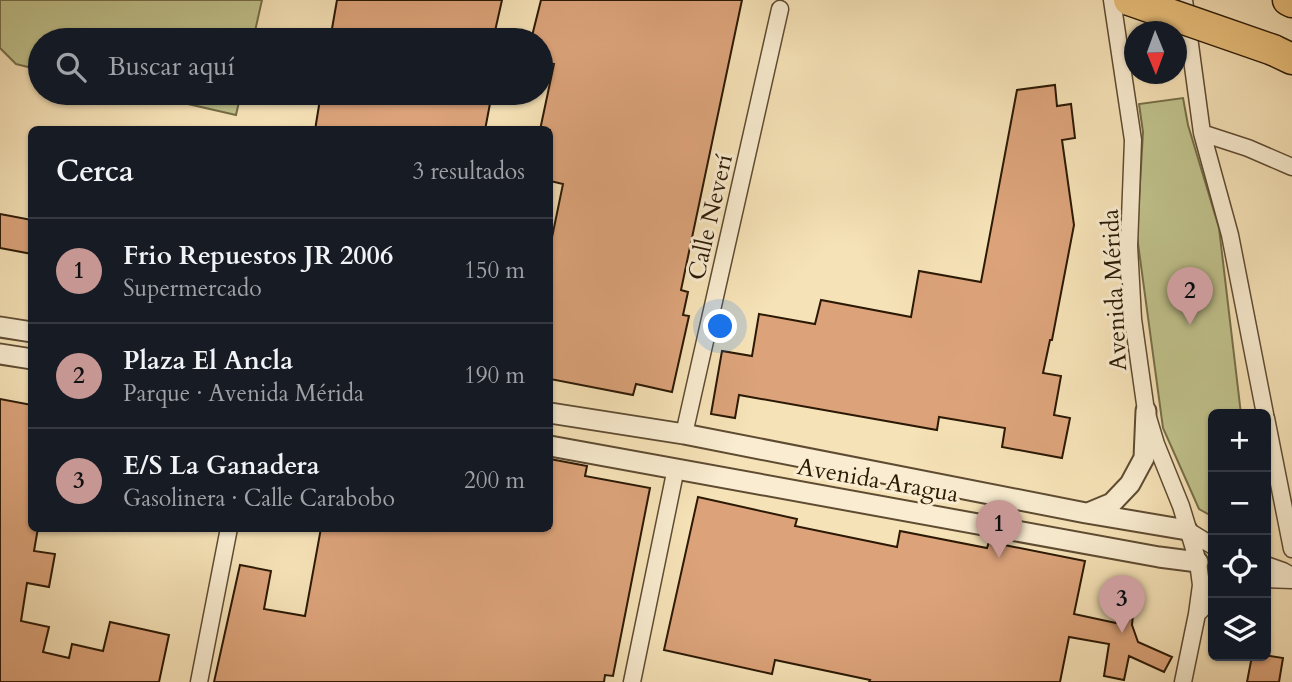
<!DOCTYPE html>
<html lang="es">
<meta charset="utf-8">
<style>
body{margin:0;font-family:Cardo,serif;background:#242831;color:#f1f3f6}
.controls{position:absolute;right:21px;bottom:21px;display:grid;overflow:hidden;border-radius:10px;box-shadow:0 2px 5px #0004}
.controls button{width:63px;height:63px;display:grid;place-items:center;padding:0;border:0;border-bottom:2px solid #363941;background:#171b24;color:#f1f3f6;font:35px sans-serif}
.compass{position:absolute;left:1124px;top:21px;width:63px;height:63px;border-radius:50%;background:#171b24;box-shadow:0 2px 5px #0004;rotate:179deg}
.you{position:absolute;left:721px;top:327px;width:24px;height:24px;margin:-18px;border:5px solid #fff;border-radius:50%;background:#1a73e8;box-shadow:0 0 0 10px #1a73e833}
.badge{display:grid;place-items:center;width:46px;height:46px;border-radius:50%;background:#c59692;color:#111;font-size:23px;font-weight:700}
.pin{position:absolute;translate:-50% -58px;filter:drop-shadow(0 2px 4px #0008)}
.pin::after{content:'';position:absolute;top:37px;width:24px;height:21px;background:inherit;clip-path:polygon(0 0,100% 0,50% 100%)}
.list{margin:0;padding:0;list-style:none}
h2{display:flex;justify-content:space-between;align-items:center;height:91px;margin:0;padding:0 28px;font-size:30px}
h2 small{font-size:23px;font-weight:400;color:#9ea1a6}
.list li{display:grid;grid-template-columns:46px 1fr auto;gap:21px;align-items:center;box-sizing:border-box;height:105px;padding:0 28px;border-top:2px solid #363941}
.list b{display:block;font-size:26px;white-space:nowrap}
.list p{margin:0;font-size:23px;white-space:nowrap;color:#9ea1a6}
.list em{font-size:23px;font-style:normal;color:#9ea1a6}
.icon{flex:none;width:38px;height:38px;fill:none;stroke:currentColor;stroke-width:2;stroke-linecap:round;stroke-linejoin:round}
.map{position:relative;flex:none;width:1292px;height:682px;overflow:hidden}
.search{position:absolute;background:#171b24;box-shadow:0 2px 5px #0004;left:28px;top:28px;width:525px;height:77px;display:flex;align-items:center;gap:18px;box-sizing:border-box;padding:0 24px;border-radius:38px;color:#9ea1a6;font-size:26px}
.panel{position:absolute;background:#171b24;box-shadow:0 2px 5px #0004;left:28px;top:126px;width:525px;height:406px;border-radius:10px}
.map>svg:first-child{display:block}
.green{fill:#c0c28c;stroke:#766e48;stroke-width:2}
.building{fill:#dca37a;stroke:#2b1905;stroke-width:2}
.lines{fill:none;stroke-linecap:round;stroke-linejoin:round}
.minor-casing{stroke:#5e4b32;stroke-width:19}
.tertiary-casing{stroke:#5e4b32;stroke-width:23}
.motorway-casing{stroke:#2b1905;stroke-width:33}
.minor{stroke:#f9ecd0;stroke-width:16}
.tertiary{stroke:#f9ecd0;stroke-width:19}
.motorway{stroke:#ebc17c;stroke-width:30}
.motorway-bridge-casing{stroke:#2b1905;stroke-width:33;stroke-linecap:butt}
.motorway-bridge{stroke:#ebc17c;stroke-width:30}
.labels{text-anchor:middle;stroke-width:6;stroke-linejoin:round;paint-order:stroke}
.street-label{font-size:24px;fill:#2b1905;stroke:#f9ecd0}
</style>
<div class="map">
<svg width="1292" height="682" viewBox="0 0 1292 682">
<rect width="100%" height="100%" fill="#f6e2b7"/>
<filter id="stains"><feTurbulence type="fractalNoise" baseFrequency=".00286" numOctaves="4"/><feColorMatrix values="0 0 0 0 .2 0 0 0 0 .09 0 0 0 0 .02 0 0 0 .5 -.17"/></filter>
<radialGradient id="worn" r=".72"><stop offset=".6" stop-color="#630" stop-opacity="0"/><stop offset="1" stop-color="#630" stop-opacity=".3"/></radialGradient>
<path class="green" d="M0,0H262L253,40H40V70L16,64L0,48Z
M140,93H241L236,115Z
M1183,98L1188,125L1219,228L1241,414H1213V513L1208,514L1199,509L1163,428L1137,236L1143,132L1139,104Z"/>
<path class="building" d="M337,0H502L493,40H330Z
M541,0H742L681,290L688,292L683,315L689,316L672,392L636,384L633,395L550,379V247L563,184L550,181V130H540L554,64L541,61V40H531Z
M1055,85L1057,106L1071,104L1075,138L1062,140L1074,225L1052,340H1050L1043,373L1061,376L1054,415L1070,418L1062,458L1002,447L1005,428L939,417L937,430L739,395L735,418L711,414L722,351L752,356L759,314L815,324L821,300L911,317L919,271L981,282L1017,90Z
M321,93H492L485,130H315Z
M0,214L32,220V254L0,248Z
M0,399L32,405V528H38L34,551L55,554L49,587L27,583L21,621L49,627L43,652L69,658L72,644L103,651L110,622L169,635L159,682H0Z
M550,459L587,466L585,476L650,488L613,676L605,675L604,682H214L240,565L271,571L264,609L305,616L321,528H550Z
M698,497L797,519L795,526L897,547L900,531L987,548L989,542L1085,561L1074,614L1116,623L1117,583H1136L1132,625L1138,642L1172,657L1164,672L1129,656L1124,680L1104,676L1109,644L1069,637L1060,682H869L870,680L775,660L772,674L664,650Z
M1252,656H1270L1283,658L1279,682H1247Z"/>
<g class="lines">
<g class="minor-casing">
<path id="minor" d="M1112,0L1133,140L1129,246L1133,319L1146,411L1156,444L1181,506L1198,562L1201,585L1197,614L1183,682
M1184,0L1202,133L1230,235L1265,414
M1202,133L1248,148L1292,167
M1266,418L1292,549
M684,434L780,9
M1187,530L1213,546
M1266,565L1283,571L1292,576
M1266,579L1292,580
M1197,614L1213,598
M199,682L229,528
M632,682L676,468"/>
</g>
<g class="tertiary-casing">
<path id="tertiary" d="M0,327L32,332
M0,354L32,359
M550,413L684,434L1086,513L1187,530
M550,446L1159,557L1198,562
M1088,513L1112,503L1130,484L1144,458L1146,411"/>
</g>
<g class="motorway-casing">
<path id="motorway" d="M1288,0L1292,2
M1273,50L1292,59"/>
</g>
<use href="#minor" class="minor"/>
<use href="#tertiary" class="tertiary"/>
<use href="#motorway" class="motorway"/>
<g class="motorway-bridge-casing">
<path id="motorway-bridge" d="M1129,0L1273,50"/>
</g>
<use href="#motorway-bridge" class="motorway-bridge"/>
</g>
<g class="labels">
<g class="street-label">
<text transform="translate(710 217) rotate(-77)" y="8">Calle Neverí</text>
<text transform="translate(1114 290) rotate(-93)" y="8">Avenida Mérida</text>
<text transform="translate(878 480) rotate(10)" y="8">Avenida Aragua</text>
</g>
</g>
<rect width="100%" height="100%" filter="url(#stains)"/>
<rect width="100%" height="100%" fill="url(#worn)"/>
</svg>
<div class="controls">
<button>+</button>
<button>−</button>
<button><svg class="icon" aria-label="locate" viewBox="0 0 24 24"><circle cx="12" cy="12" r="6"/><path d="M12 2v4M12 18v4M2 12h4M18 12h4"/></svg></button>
<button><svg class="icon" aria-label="layers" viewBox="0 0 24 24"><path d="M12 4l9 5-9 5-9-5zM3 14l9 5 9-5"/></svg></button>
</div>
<svg class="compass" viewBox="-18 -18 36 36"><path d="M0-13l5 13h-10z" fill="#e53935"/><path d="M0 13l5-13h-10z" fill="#9ea1a6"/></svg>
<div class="you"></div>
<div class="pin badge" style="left:999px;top:558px">1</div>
<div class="pin badge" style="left:1190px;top:325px">2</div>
<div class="pin badge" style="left:1122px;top:633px">3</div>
<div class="search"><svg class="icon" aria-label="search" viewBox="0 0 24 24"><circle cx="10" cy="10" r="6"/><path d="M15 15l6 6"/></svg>Buscar aquí</div>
<section class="panel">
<h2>Cerca<small>3 resultados</small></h2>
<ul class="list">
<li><span class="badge">1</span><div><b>Frio Repuestos JR 2006</b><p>Supermercado</p></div><em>150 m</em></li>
<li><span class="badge">2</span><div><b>Plaza El Ancla</b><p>Parque · Avenida Mérida</p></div><em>190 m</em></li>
<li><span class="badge">3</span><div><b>E/S La Ganadera</b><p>Gasolinera · Calle Carabobo</p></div><em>200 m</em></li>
</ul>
</section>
</div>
